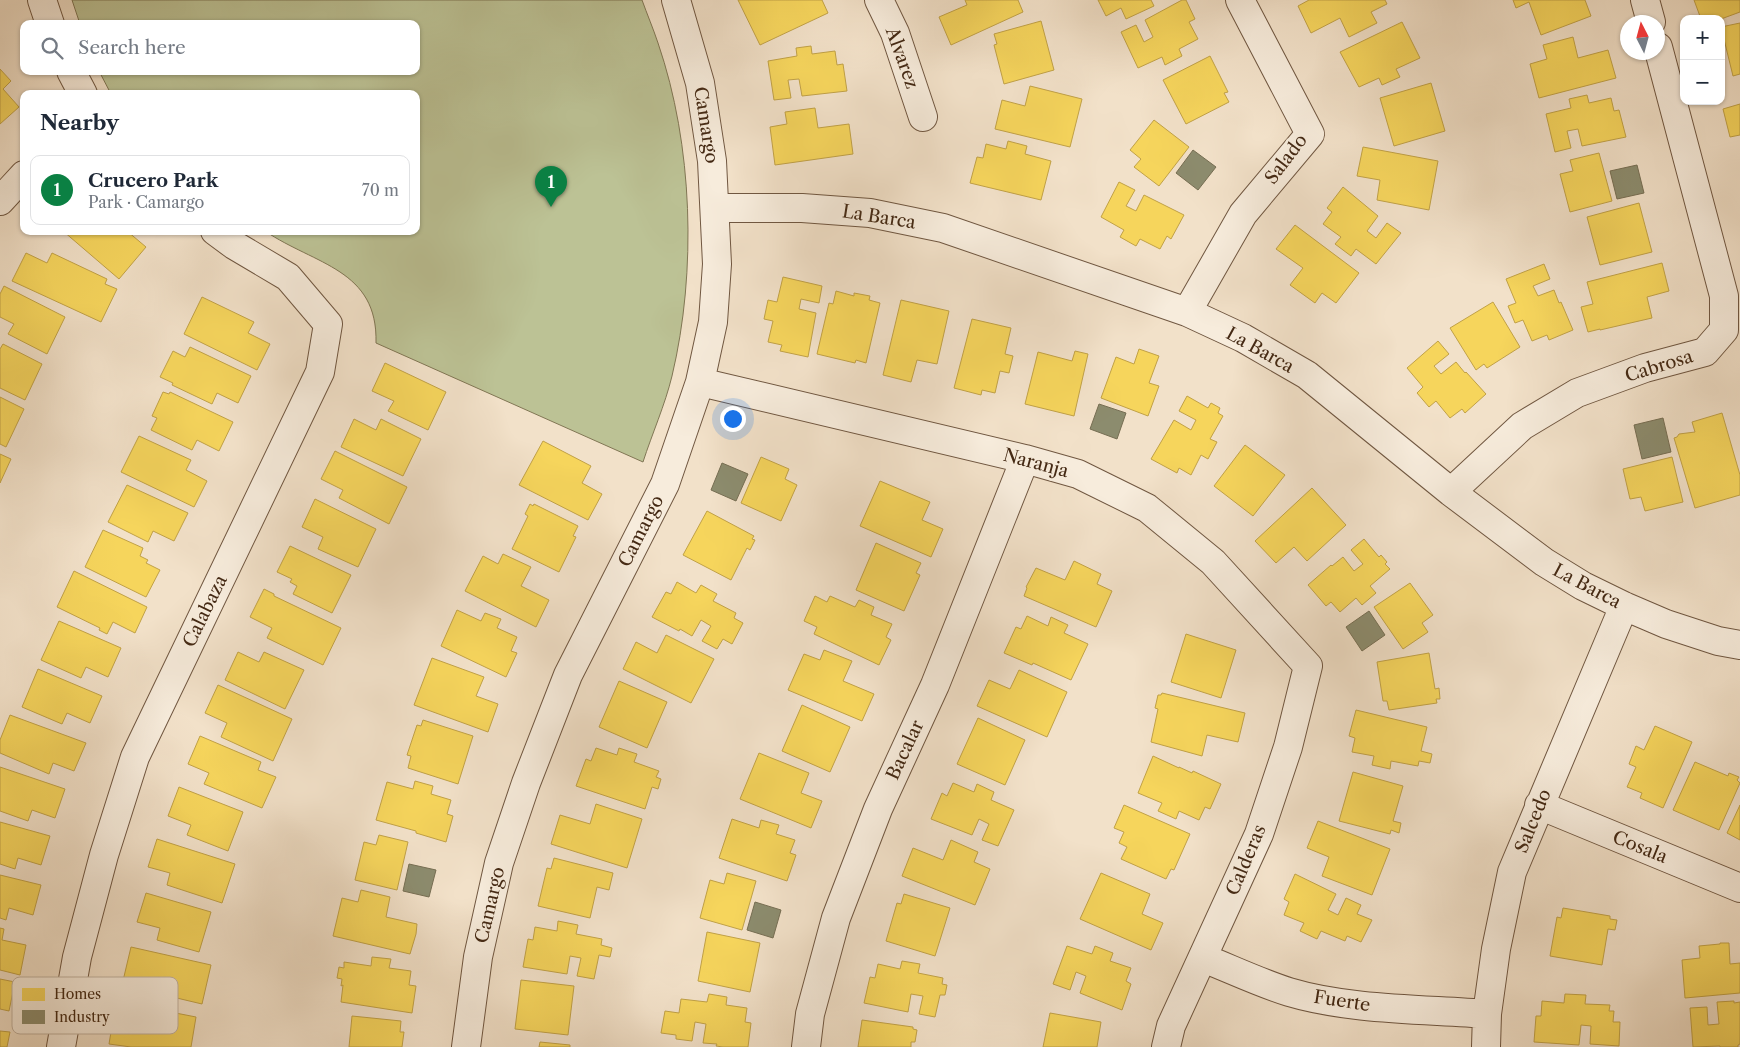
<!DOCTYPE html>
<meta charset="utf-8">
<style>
body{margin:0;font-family:"Libre Caslon Text",serif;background:#f2f2f3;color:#1f2937}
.controls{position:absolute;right:15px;top:15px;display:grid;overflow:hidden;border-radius:10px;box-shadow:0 1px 4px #0004}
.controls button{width:45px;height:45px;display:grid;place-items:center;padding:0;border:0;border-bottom:1px solid #e0e1e3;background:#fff;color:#1f2937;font:25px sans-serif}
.compass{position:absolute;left:1620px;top:15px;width:45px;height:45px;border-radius:50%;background:#fff;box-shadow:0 1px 4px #0004;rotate:354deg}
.you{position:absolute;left:732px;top:418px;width:18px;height:18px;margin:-12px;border:4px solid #fff;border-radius:50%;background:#1a73e8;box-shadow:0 0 0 8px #1a73e833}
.badge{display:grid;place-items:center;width:32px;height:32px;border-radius:50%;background:#0b8043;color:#fff;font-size:16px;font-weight:700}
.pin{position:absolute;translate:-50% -41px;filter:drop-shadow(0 1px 2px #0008)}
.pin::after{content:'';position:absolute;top:26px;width:18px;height:15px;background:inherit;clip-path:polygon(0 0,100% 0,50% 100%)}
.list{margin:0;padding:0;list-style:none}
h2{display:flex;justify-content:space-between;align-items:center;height:65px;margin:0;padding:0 20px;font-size:21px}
h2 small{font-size:16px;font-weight:400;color:#747a83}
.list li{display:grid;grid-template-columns:32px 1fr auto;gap:15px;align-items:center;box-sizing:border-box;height:70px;margin:0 10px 10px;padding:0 10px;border:1px solid #e0e1e3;border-radius:10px}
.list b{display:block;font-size:19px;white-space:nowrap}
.list p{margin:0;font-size:16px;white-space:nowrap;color:#747a83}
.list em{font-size:16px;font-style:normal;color:#747a83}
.icon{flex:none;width:28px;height:28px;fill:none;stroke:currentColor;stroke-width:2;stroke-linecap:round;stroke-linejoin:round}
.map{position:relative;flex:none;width:1740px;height:1047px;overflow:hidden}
.search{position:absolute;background:#fff;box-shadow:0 1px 4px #0004;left:20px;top:20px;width:400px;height:55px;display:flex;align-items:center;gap:12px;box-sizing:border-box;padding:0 18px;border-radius:10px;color:#747a83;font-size:19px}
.panel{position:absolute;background:#fff;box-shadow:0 1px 4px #0004;left:20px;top:90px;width:400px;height:145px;border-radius:10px}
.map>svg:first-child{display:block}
.green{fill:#bcc295;stroke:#807654}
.homes{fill:#f6d55c;stroke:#c1a146}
.industry{fill:#8c8c6e;stroke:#766e53}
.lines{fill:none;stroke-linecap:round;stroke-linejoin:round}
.minor-casing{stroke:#705741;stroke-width:30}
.minor{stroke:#f7ecdc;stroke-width:28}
.labels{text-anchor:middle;stroke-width:5;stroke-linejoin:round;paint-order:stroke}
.street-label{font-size:18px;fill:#442914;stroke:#f7ecdc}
.key{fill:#f7ecdc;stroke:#c1b2a0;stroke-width:1}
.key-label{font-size:14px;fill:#442914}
</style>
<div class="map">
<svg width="1740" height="1047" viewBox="0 0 1740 1047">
<rect width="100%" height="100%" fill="#f2e1c9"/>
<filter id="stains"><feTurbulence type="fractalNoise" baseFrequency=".004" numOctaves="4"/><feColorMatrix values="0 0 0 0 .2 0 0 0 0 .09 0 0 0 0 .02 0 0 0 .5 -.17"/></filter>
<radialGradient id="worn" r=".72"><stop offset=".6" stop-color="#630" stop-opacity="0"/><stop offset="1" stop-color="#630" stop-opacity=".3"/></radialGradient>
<path class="green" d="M72,0H642C647,14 653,28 658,43C693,145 697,271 672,376C665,405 652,434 643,462L376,343C378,269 315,265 265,231H416V94H111L99,71H416V24H80Z"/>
<path class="homes" d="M738,0H822L828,13L760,45Z
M965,0H1018L1023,12L951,45L939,17L967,5Z
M1098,0H1151L1154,6L1126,19L1121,8L1106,16Z
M1182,0H1186L1195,19L1189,22L1198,39L1179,49L1182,56L1165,65L1162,57L1138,68L1121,32L1136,25L1144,42L1153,37L1145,20Z
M1309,0H1385L1387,4L1371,12L1377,23L1349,37L1340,18L1311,33L1298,6Z
M1513,0H1585L1591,16L1541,35L1529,2L1516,8Z
M1694,0H1740V12L1721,19H1701Z
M1041,21L1054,70L1004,84L994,45L997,44L994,34Z
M1402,22L1420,58L1396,69L1400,77L1382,85L1379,78L1359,87L1340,52Z
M1740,23V74L1733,76L1721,27Z
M1573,37L1578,58L1608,50L1616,78L1539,98L1530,64L1547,59L1543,45Z
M811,46L812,54L835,51L837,65L843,64L847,91L802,96L799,79L788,80L791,98L774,100L768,61L797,56L796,48Z
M1210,56L1228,92L1224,93L1229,102L1186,124L1163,80Z
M0,69L11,81L3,89L19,107L0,124Z
M1431,83L1445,131L1394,146L1380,98Z
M1030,86L1082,99L1070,147L995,129L1002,100L1025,106Z
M1587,95L1589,103L1611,98L1614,111L1619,110L1626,137L1582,146L1578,129L1567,131L1571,148L1555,152L1546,114L1571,108L1569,99Z
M1740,104V135L1730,137L1723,109Z
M815,108L818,128L849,124L853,154L775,165L770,127L787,124L785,112Z
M1154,120L1189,147L1159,186L1134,167L1141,159L1130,150Z
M1008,141L1027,146L1025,154L1051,161L1041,200L970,183L977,157L983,158L986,144L1006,149Z
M1363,147L1438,161L1429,210L1377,200L1380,180L1357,176Z
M1599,153L1612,201L1570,212L1560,174L1573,171L1570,160Z
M1119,182L1135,190L1126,206L1136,211L1144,195L1184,215L1171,239L1167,236L1160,249L1140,239L1136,246L1120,237L1124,230L1101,217Z
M1343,187L1378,216L1367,231L1376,238L1387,223L1401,233L1376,264L1356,249L1351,256L1335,244L1341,237L1323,224L1332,212L1327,208Z
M1639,203L1652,252L1600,265L1587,217Z
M1295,225L1359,273L1336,303L1322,293L1315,303L1290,285L1303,268L1276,249Z
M63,231H127L146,247L119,279Z
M26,253L47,263L52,253L107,279L105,284L117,289L101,322L12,281Z
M1662,263L1669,291L1647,297L1652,318L1600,330V329L1588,332L1581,307L1593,304L1587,282Z
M1544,264L1550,279L1533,286L1538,296L1554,290L1559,303L1561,302L1573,330L1549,340L1547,335L1532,341L1523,320L1515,323L1508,306L1516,303L1506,279Z
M783,277L822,286L819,303L801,299L799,309L816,313L808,357L780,351L782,345L768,342L773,321L764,319L768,300L777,302Z
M4,286L65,317L47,354L8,334L14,324L0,317V294Z
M836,291L854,296V293L870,296L869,300L880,303L866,363L856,360L855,363L817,354L829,303L833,304Z
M202,297L254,322L248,333L270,344L257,370L184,334Z
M901,300L949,311L937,364L917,360L911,382L883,375Z
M1493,302L1520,347L1487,368L1484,364L1476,370L1450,328Z
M972,319L1011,328L1005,354L1013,356L1009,373L1000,371L995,393L982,390L981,395L954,388Z
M1438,341L1449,354L1434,366L1441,374L1456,362L1465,373L1466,372L1486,394L1465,413L1462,409L1450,418L1436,401L1429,407L1417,393L1423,387L1407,368Z
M3,344L42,364L25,400L0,388V349Z
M190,347L251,376L238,403L217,393L212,404L172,385L173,383L160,377L173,351L185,357Z
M1139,349L1159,356L1149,383L1159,386L1148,416L1101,398L1116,357L1134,364Z
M1075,351L1088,354L1074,416L1025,404L1038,352L1072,361Z
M385,363L446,392L428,430L388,411L394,401L372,391Z
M163,392L169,394L170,392L233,422L219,451L197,440L192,450L151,430L157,418L152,416Z
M1187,396L1208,408L1211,403L1220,408L1218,413L1223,416L1210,439L1217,442L1208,459L1201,455L1191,475L1179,468L1177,473L1151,459L1174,420L1191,430L1196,420L1179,411Z
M0,397L24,409L6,447L0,444Z
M1722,413L1740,475V495L1695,508L1674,438L1677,437L1679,434L1695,432L1692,422Z
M354,419L376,430L381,419L421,439L403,476L341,447Z
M139,436L191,460L186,470L207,481L194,507L121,472Z
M543,441L591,466L582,483L602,494L588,520L519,485Z
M1245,445L1285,475L1253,516L1214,486Z
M335,451L407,487L389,524L339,498L343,490L321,479Z
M0,454L11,459L0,483Z
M761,457L789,469L785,479L797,485L781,521L741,503Z
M1672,457L1683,502L1645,511L1641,497L1630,499L1623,469Z
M880,481L930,502L922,520L943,529L931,557L860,526Z
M127,485L188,513L174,541L153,531L148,542L108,522Z
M1312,488L1346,525L1307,561L1294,547L1276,563L1255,541Z
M315,499L376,529L358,567L318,549L323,537L302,527Z
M530,504L533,506L534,504L578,526L573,536L576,537L559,572L512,549L528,516L525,514Z
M707,511L754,536L752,539L755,540L750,550L747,548L731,580L683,555Z
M103,530L143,548L140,556L148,560L146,563L160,570L146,597L85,567Z
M1364,539L1379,557L1381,555L1387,562L1385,564L1390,569L1370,586L1376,593L1362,605L1356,598L1340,612L1331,602L1326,606L1308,585L1331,565L1332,566L1343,557L1354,571L1363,564L1351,550Z
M876,543L921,563L916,573L920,575L904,611L856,590Z
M290,546L351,575L332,613L293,594L297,586L290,582L292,579L277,572Z
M503,554L531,567L521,586L549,600L536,627L465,591L483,556L498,564Z
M1074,561L1101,574L1097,584L1112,591L1096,627L1024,596L1027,588L1026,587L1036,568L1065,580Z
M74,571L147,607L135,633L113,622L107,634L99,630L100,628L57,607Z
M677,582L696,593L701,585L717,594L713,601L736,613L734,618L743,623L732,644L723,639L717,649L702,641L711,626L701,620L692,636L680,629L679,631L652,617L666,592L671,594Z
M1410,583L1433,615L1422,623L1428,632L1403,649L1374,607Z
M264,589L274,594V596L341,628L323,665L267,638L272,628L250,617Z
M815,596L827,602L830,596L855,607L859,600L874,607L871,615L892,624L886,637L891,640L879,665L814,634L817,627L804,621Z
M457,610L481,621L485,613L501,619L497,628L517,637L511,651L517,653L506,677L441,646Z
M1027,616L1048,626L1051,617L1068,625L1064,633L1088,644L1071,680L1033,663L1032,665L1004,653L1016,627L1021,629Z
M59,621L121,648L108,677L86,667L81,678L41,660Z
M1186,634L1236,650L1221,698L1171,682Z
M666,635L714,659L691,703L623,669L636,642L657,653Z
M824,650L852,661L843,681L874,694L862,721L788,690L804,654L820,660Z
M238,652L259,662L264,652L304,670L285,709L225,680Z
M1429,653L1435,689L1439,688L1440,699H1436L1437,703L1389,710L1387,701H1383L1377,662Z
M432,658L484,677L476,696L498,704L488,732L414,705Z
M38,669L102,696L90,723L67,713L62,724L22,707Z
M1019,670L1067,692L1047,737L977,706L989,680L1010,689Z
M619,681L667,702L647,748L599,727Z
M218,685L292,719L273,761L221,737L227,723L205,713Z
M1162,693L1245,713L1238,742L1207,735L1202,756L1151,742L1158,709L1155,708L1158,695H1161Z
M802,705L850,727L830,772L782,751Z
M1356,710L1427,727L1421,751L1432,754L1430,763L1419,761L1418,766L1391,761L1390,769L1372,765L1374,756L1352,752L1355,738L1349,736Z
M10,715L86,743L74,771L53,763L49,774L0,753V740Z
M978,718L1025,740L1005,785L957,764Z
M423,720L473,736L458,784L408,768L411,756L407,755L417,725L421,726Z
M1655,726L1692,742L1663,808L1640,798L1642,793L1627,787L1636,767L1629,764L1636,746L1644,750Z
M200,736L261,762L258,770L276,777L262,808L204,784L209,773L188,764Z
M596,748L617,755L619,748L637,754L634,762L659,771L656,777L661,779L658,789L652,787L645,809L576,786L586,759L591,761Z
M759,753L809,773L801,793L822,801L811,828L740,799Z
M1153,756L1179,768V767L1192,773L1193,771L1221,784L1210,809L1205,807L1199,820L1179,811L1176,819L1158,811L1162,803L1138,793Z
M1695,762L1728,776L1729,773L1739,777L1737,780L1740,783L1719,830L1673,810Z
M0,767L65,789L55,818L32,810L28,821L0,811Z
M1353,772L1403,786L1393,821L1401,823L1399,833L1391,830L1390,834L1339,821Z
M415,781L433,786L431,794L451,800L447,814L453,816L446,842L416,833V831L376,820L387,782L413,789Z
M953,783L974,792L977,784L994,792L991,800L1014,810L998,846L982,840L989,824L979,819L972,835L931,819L942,793L947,796Z
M179,787L243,812L228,851L187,835L191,825L168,816Z
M596,804L642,819L627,868L551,844L560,815L590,824Z
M1124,805L1190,834L1174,870L1171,869L1166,879L1121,859L1127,847L1119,843L1124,832L1114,828Z
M1740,805V840L1727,833Z
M732,819L759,828L761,820L779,825L776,834L795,840L790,853L796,855L787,881L719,858Z
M1318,821L1390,849L1372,895L1322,876L1329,857L1307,848Z
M0,822L50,836L41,865L18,858L15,869L0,864Z
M379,835L408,842L397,890L355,880L364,842L376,845Z
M157,839L235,864L222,903L167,885L170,873L148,867Z
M951,840L978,852L974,862L990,869L975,905L902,876L913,848L943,860Z
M554,858L613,873L609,890L597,887L590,918L538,906L547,868L551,869Z
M727,873L756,881L742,930L700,918L710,880L724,884Z
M1101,873L1150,894L1142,914L1163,923L1151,950L1080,919Z
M1295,874L1336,894L1328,910L1338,915L1346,898L1361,905L1357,914L1372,920L1361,942L1347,936L1345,941L1321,931L1317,939L1300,931L1304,923L1284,915L1289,902L1284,899Z
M0,875L41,885L33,915L9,908L6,920L0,918Z
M361,890L390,897L386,917L417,924L416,934L410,954L333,936L342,898L358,902Z
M146,893L211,912L199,952L157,940L160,928L137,922Z
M904,894L950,908L935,956L886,941L897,903L901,904Z
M1563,908L1610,916V919L1617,920L1615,930L1608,929L1602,965L1550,956L1557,917L1561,918Z
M558,921L578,925L576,934L602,939L601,945L612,948L610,957L599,955L594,979L577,976L581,958L570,956L567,974L523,967L528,939L533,940L535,927L557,931Z
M0,928L4,929L2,940L26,945L20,975L0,970Z
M707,932L760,943L750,992L698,981Z
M1720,943H1729L1730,964L1740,963V993L1685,998L1682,960L1700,958L1699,946L1720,944Z
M1067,946L1092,954L1095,946L1113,953L1110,961L1131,968L1126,981L1131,984L1122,1010L1080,993L1086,976L1076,972L1070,990L1053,984Z
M131,947L211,965L202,1004L122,985Z
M372,957L391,959L389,968L411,971L409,985L416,986L412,1013L341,1002L343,985L341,986L342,979L337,978L339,967L344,968V962L371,966Z
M902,961L920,964L918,973L943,978L942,984L947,985L945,995H940L935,1017L919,1014L923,996L911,994L908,1012L864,1003L870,977L875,978L878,964L900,969Z
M0,979L15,982L9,1011L0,1009Z
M521,980L574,986L568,1035L515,1029Z
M709,994L727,997L726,1005L747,1008L745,1022L751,1023L748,1047H723L716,1046L717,1044L703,1043L706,1024L695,1022L692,1041L676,1039V1035L661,1033L665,1011L679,1013L681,999L707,1002Z
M1565,994L1586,995L1585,1004L1610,1005L1609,1011H1614L1613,1022H1620L1619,1046L1590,1044L1591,1026L1581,1025L1579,1045L1534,1042L1536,1016H1541L1542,1001L1564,1003Z
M1734,1001V1003L1740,1002V1044L1738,1045V1047H1720V1046L1693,1047L1690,1008L1707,1007L1708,1025L1719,1024L1717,1002Z
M140,1006L196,1017L191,1047H131L109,1044L114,1014L138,1018Z
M1050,1013L1101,1022L1097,1047H1043Z
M352,1016L401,1021L400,1032H404L402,1047H349Z
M862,1020L913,1027V1029L917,1030L915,1042H911V1047H858Z
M0,1031L10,1032L7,1047H0Z
M540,1042L570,1045V1047H539Z"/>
<path class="industry" d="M1193,150L1216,167L1198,190L1176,173Z
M1637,165L1644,193L1617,199L1610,171Z
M1099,404L1126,413L1117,439L1090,429Z
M1663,418L1671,452L1642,459L1634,425Z
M722,463L748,474L736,501L711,490Z
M1369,611L1385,635L1362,651L1346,627Z
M409,864L436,870L429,897L403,891Z
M755,902L781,910L773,938L747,930Z"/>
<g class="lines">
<g class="minor-casing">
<path id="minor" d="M42,0L50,24
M879,0L895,33L923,117
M1645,0L1651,22
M71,71L83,94
M0,201L24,175
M715,208H802L870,213L943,228L1187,312L1243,338L1307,375L1451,492L1544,562L1583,586L1624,606L1666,624L1718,641L1740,645
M1187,312L1243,214L1310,134L1240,0
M700,382L1025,459L1078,474L1147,508L1213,562L1308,666L1288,747L1259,834L1171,1026L1166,1047
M1451,492L1522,426L1577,393L1645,368L1705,352L1724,330V296L1658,47
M1539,805L1740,888
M1203,958C1231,969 1260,983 1289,992C1349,1010 1423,1009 1487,1014
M61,1047L77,957L104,855L135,757L320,372L328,324L288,277L234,245L215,231
M466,1047L478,957L499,863L526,783L568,675L665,484L700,382L713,322L717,264L712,161L700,83L676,0
M806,1047L810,1014L836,918L878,809L935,685L1025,459
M1486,1047L1487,1014L1496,949L1512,872L1624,606"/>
</g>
<use href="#minor" class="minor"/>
</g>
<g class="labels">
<g class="street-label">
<text transform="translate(902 58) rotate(70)" y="6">Alvarez</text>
<text transform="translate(706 125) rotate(81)" y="6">Camargo</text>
<text transform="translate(1286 159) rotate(-53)" y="6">Salado</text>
<text transform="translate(879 217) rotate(9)" y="6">La Barca</text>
<text transform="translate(1260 350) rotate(29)" y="6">La Barca</text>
<text transform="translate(1659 366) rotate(-17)" y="6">Cabrosa</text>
<text transform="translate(1036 463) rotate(15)" y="6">Naranja</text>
<text transform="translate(641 531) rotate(-63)" y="6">Camargo</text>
<text transform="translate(1587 586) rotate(28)" y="6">La Barca</text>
<text transform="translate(205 611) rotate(-64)" y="6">Calabaza</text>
<text transform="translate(905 750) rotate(-65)" y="6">Bacalar</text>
<text transform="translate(1533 821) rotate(-68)" y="6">Salcedo</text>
<text transform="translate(1640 847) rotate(22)" y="6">Cosala</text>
<text transform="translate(1246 860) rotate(-67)" y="6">Calderas</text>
<text transform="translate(490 905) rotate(-77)" y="6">Camargo</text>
<text transform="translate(1342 1001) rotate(9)" y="6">Fuerte</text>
</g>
</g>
<rect x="12" y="977" width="166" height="57" rx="8" class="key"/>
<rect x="22" y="988" width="23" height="13" fill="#f6d55c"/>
<rect x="22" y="1010" width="23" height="14" fill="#8c8c6e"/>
<g class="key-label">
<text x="54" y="999">Homes</text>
<text x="54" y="1022">Industry</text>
</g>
<rect width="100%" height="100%" filter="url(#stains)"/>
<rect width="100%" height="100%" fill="url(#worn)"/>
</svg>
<div class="controls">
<button>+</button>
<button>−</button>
</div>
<svg class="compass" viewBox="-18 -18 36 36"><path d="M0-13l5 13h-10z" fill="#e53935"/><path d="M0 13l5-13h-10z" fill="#747a83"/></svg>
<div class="you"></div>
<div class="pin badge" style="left:551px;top:207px">1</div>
<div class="search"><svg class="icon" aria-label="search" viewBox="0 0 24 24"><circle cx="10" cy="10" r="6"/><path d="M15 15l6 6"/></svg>Search here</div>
<section class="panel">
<h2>Nearby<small></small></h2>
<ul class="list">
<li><span class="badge">1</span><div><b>Crucero Park</b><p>Park · Camargo</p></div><em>70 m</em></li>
</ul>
</section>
</div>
